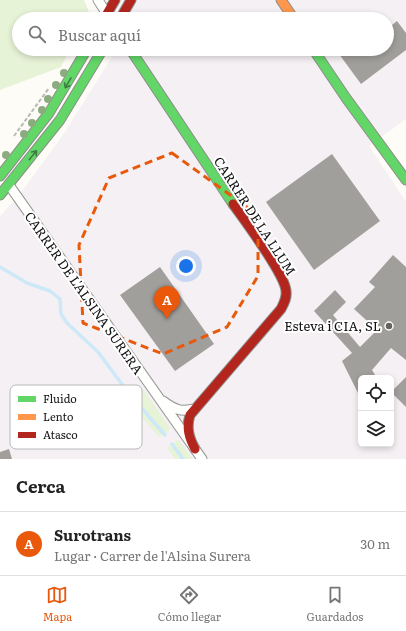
<!DOCTYPE html>
<html lang="es">
<meta charset="utf-8">
<style>
body{margin:0;font-family:Literata,serif;background:#f2f2f2;color:#222}
.controls{position:absolute;right:12px;bottom:12px;display:grid;overflow:hidden;border-radius:6px;box-shadow:0 2px 6px #0003}
.controls button{width:36px;height:36px;display:grid;place-items:center;padding:0;border:0;border-bottom:1px solid #e0e0e0;background:#fff;color:#222;font:20px sans-serif}
.you{position:absolute;left:186px;top:266px;width:14px;height:14px;margin:-10px;border:3px solid #fff;border-radius:50%;background:#1a73e8;box-shadow:0 0 0 6px #1a73e833}
.badge{display:grid;place-items:center;width:26px;height:26px;border-radius:50%;background:#ea580c;color:#fff;font-size:13px;font-weight:700}
.pin{position:absolute;translate:-50% -33px;filter:drop-shadow(0 1px 2px #0008)}
.pin::after{content:'';position:absolute;top:21px;width:14px;height:12px;background:inherit;clip-path:polygon(0 0,100% 0,50% 100%)}
.list{margin:0;padding:0;list-style:none}
h2{display:flex;justify-content:space-between;align-items:center;height:52px;margin:0;padding:0 16px;font-size:17px}
h2 small{font-size:13px;font-weight:400;color:#767676}
.list li{display:grid;grid-template-columns:26px 1fr auto;gap:12px;align-items:center;box-sizing:border-box;height:64px;padding:0 16px;border-top:1px solid #e0e0e0}
.list b{display:block;font-size:15px;white-space:nowrap}
.list p{margin:0;font-size:13px;white-space:nowrap;color:#767676}
.list em{font-size:13px;font-style:normal;color:#767676}
.icon{flex:none;width:22px;height:22px;fill:none;stroke:currentColor;stroke-width:2;stroke-linecap:round;stroke-linejoin:round}
.map{position:relative;flex:none;width:406px;height:459px;overflow:hidden}
.search{position:absolute;background:#fff;box-shadow:0 2px 6px #0003;left:12px;right:12px;top:12px;height:44px;display:flex;align-items:center;gap:10px;box-sizing:border-box;padding:0 14px;border-radius:22px;color:#767676;font-size:15px}
.sheet{height:116px;background:#fff}
nav{display:flex;justify-content:space-around;align-items:center;box-sizing:border-box;height:56px;border-top:1px solid #e0e0e0;background:#fff;font-size:11px;color:#767676}
nav a{display:grid;justify-items:center;gap:2px}
nav .on{color:#ea580c}
.map>svg:first-child{display:block}
.industrial{fill:#f5f0f3;fill-rule:evenodd}
.green{fill:#e7f3d7}
.lines{fill:none;stroke-linecap:round;stroke-linejoin:round}
.stream{stroke:#cde8f7;stroke-width:3.5}
.building{fill:#a19f9c}
.street-casing{stroke:#979795;stroke-width:11}
.fast-casing{stroke:#8e8d8b;stroke-width:11}
.slow-casing{stroke:#8e8d8b;stroke-width:11}
.jam-casing{stroke:#8e8d8b;stroke-width:11}
.path{stroke:#b9b9b8;stroke-width:2;stroke-dasharray:4 2;stroke-linecap:butt}
.street{stroke:#fffffe;stroke-width:9}
.fast{stroke:#63d668;stroke-width:9}
.slow{stroke:#ff974d;stroke-width:9}
.jam{stroke:#b3261e;stroke-width:9}
.tree{fill:#8cac80}
.oneway{stroke:#3e7d41}
.marked{fill:none;stroke:#e8590c;stroke-width:3;stroke-dasharray:8 5;stroke-linejoin:round}
.poi-dot{fill:#646362;stroke:#fff;stroke-width:1.5}
.labels{text-anchor:middle;stroke-width:4;stroke-linejoin:round;paint-order:stroke}
.street-label{font-size:13px;fill:#111;stroke:#fff}
.poi-label{font-size:13px;fill:#111;stroke:#fff;text-anchor:end}
.key{fill:#fff;stroke:#b8b8b8;stroke-width:1}
.key-label{font-size:11px;fill:#111}
</style>
<div class="map">
<svg width="406" height="459" viewBox="0 0 406 459">
<rect width="100%" height="100%" fill="#fdfcf7"/>
<path class="industrial" d="M112,0H406V119L369,146L406,202V459H0V216L17,198L63,135L117,49H387V19H125ZM361,378H391V444H361Z"/>
<path class="green" d="M0,0H84L89,12L85,19H19V49H70L61,67L0,90Z
M143,389L170,428L168,432L162,437L160,435L159,437L127,400L134,393Z
M179,440L192,459H175L167,448L175,442Z"/>
<g class="lines">
<path class="stream" d="M0,267L27,283L50,291L60,299L61,314L67,323L98,352L124,387
M131,396L165,435
M172,444L183,459"/>
</g>
<path class="building" d="M397,21L406,33V50L361,84L339,54L346,49H387V29Z
M332,154L380,221L314,270L266,202Z
M393,255L406,267V360L391,348L372,370L377,378H361V399L342,361L352,353L314,311L335,290L346,302L333,315L360,347L377,330L354,309L375,287L369,282Z
M160,267L214,344L175,371L120,295Z
M406,377V407L391,392Z
M9,449L12,459H0V452Z"/>
<g class="lines">
<g class="street-casing">
<path id="street" d="M98,0L109,17
M9,185L202,459
M163,401C175,410 181,412 195,409"/>
</g>
<g class="fast-casing">
<path id="fast" d="M130,49L233,204
M313,49L346,98L406,180
M0,176L49,113L87,49
M0,195L60,120L103,49"/>
</g>
<g class="slow-casing">
<path id="slow" d="M281,0L294,19"/>
</g>
<g class="jam-casing">
<path id="jam" d="M104,19L115,0
M120,19L131,0
M195,449C189,438 186,428 190,415L281,309C284,303 287,298 286,291C285,274 245,221 233,204"/>
</g>
<path class="path" d="M90,19L91,18
M14,136L49,88"/>
<use href="#street" class="street"/>
<use href="#fast" class="fast"/>
<use href="#slow" class="slow"/>
<use href="#jam" class="jam"/>
</g>
<g class="tree">
<circle cx="64" cy="73" r="4"/>
<circle cx="56" cy="85" r="4"/>
<circle cx="48" cy="99" r="4"/>
<circle cx="42" cy="110" r="4"/>
<circle cx="32" cy="123" r="4"/>
<circle cx="24" cy="134" r="4"/>
<circle cx="6" cy="155" r="4"/>
</g>
<defs><path id="oneway-shaft" d="M-6 0H5M1.5-3L5.5 0L1.5 3" fill="none" stroke-width="1.6" stroke-linecap="round" stroke-linejoin="round"/></defs>
<g class="oneway">
<use href="#oneway-shaft" transform="translate(68 83) rotate(120)"/>
<use href="#oneway-shaft" transform="translate(33 155) rotate(-51)"/>
</g>
<path class="marked" d="M172,153L258,215V276L227,327L163,354L83,323L79,245L109,178Z"/>
<circle class="poi-dot" cx="389" cy="326" r="4"/>
<g class="labels">
<g class="street-label">
<text transform="translate(255 216) rotate(57)" y="5">CARRER DE LA LLUM</text>
<text transform="translate(84 293) rotate(55)" y="5">CARRER DE L'ALSINA SURERA</text>
</g>
<g class="poi-label">
<text x="381" y="331">Esteva i CIA, SL</text>
</g>
</g>
<rect x="10" y="385" width="132" height="64" rx="6" class="key"/>
<rect x="18" y="396" width="18" height="6" fill="#63d668"/>
<rect x="18" y="414" width="18" height="6" fill="#ff974d"/>
<rect x="18" y="432" width="18" height="6" fill="#b3261e"/>
<g class="key-label">
<text x="43" y="403">Fluido</text>
<text x="43" y="421">Lento</text>
<text x="43" y="439">Atasco</text>
</g>
</svg>
<div class="controls">
<button><svg class="icon" aria-label="locate" viewBox="0 0 24 24"><circle cx="12" cy="12" r="6"/><path d="M12 2v4M12 18v4M2 12h4M18 12h4"/></svg></button>
<button><svg class="icon" aria-label="layers" viewBox="0 0 24 24"><path d="M12 4l9 5-9 5-9-5zM3 14l9 5 9-5"/></svg></button>
</div>
<div class="you"></div>
<div class="pin badge" style="left:167px;top:319px">A</div>
<div class="search"><svg class="icon" aria-label="search" viewBox="0 0 24 24"><circle cx="10" cy="10" r="6"/><path d="M15 15l6 6"/></svg>Buscar aquí</div>
</div>
<section class="sheet">
<h2>Cerca<small></small></h2>
<ul class="list">
<li><span class="badge">A</span><div><b>Surotrans</b><p>Lugar · Carrer de l'Alsina Surera</p></div><em>30 m</em></li>
</ul>
</section>
<nav>
<a class="on"><svg class="icon" aria-label="map" viewBox="0 0 24 24"><path d="M3 6l6-2 6 2 6-2v14l-6 2-6-2-6 2zM9 4v14M15 6v14"/></svg>Mapa</a>
<a><svg class="icon" aria-label="directions" viewBox="0 0 24 24"><path d="M12 3l9 9-9 9-9-9zM9 14v-3h6M13 9l2 2-2 2"/></svg>Cómo llegar</a>
<a><svg class="icon" aria-label="saved" viewBox="0 0 24 24"><path d="M7 4h10v16l-5-4-5 4z"/></svg>Guardados</a>
</nav>
